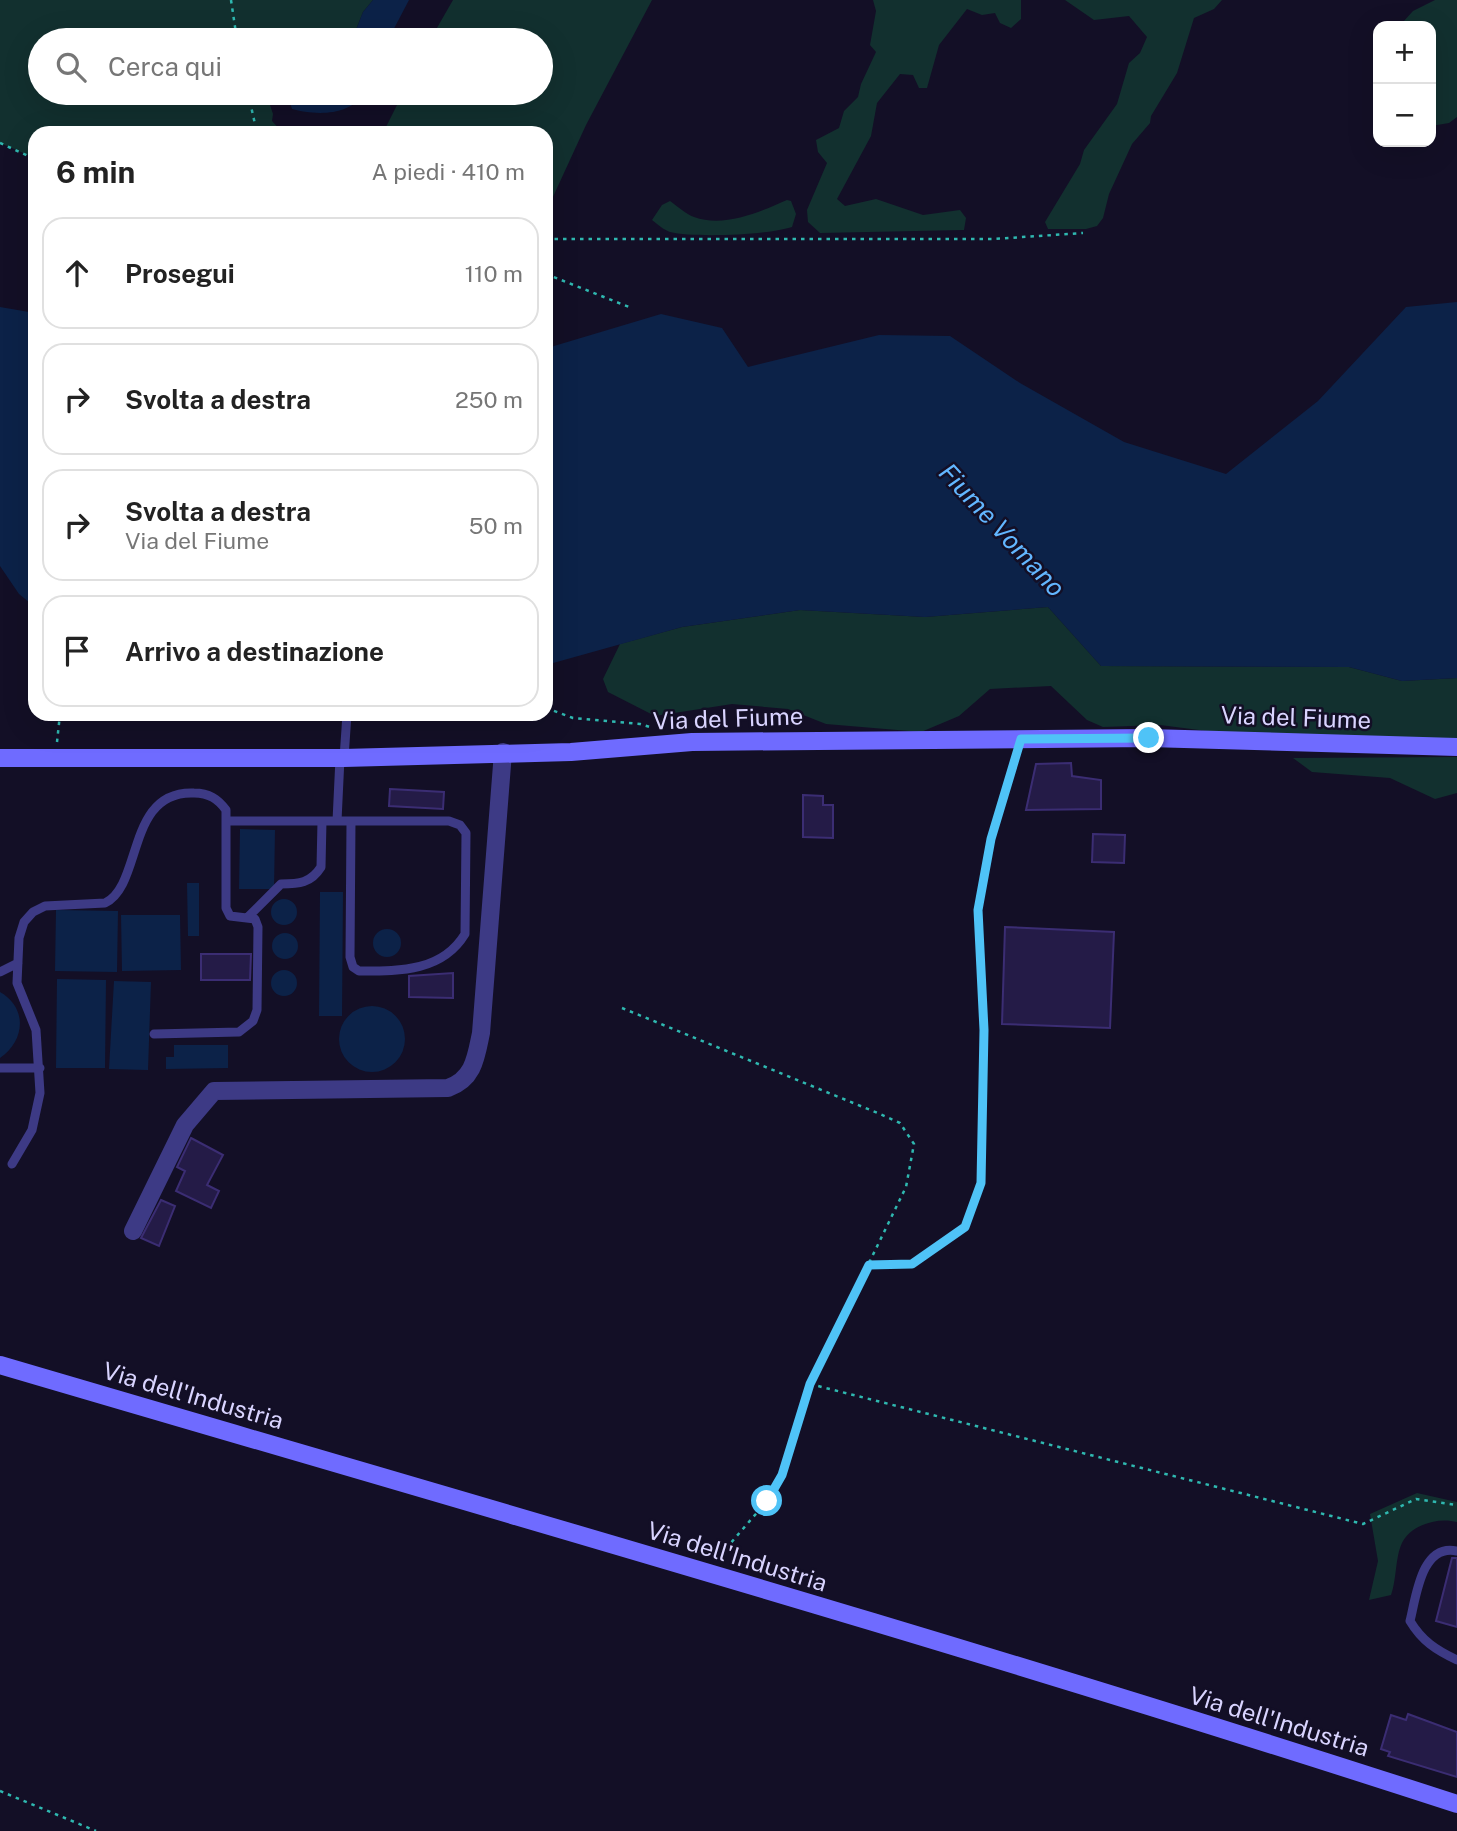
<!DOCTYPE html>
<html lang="it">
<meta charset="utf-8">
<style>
body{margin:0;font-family:"Public Sans",sans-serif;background:#f2f2f2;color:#222}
.controls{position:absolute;right:21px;top:21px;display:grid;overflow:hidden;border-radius:14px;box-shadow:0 7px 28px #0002}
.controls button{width:63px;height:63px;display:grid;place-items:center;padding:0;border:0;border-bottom:2px solid #e0e0e0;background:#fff;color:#222;font:35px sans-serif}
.stop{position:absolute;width:21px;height:21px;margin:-16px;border:5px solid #4fc3f7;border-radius:50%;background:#fff}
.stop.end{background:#4fc3f7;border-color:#fff;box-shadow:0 2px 7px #0008}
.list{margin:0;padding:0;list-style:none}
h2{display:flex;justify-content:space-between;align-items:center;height:91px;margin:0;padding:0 28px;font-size:30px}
h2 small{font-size:23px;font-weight:400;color:#767676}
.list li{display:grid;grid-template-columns:46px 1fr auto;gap:21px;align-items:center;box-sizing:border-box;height:112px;margin:0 14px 14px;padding:0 14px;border:2px solid #e0e0e0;border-radius:21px}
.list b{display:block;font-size:26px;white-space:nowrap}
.list p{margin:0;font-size:23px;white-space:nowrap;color:#767676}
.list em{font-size:23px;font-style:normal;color:#767676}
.icon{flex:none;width:38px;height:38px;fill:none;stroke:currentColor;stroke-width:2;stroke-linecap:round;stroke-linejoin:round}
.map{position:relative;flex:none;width:1457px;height:1831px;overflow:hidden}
.search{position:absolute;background:#fff;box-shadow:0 7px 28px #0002;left:28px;top:28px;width:525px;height:77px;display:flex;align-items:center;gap:18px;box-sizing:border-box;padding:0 24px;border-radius:38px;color:#767676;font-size:26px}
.panel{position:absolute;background:#fff;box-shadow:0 7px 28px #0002;left:28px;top:126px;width:525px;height:595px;border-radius:21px}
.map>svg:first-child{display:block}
.green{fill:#12302f}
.water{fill:#0c2248}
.building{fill:#241b47;stroke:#3b2d73;stroke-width:2}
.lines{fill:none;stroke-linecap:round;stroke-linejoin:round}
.path{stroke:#2fb8b0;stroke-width:2.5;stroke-dasharray:3.5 5;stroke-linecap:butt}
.lane{stroke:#3d3a85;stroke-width:9}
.street{stroke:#3d3a85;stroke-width:18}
.secondary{stroke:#6f6bff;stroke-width:18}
.route{stroke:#4fc3f7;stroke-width:9}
.labels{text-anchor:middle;stroke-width:5;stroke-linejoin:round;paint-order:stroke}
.street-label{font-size:24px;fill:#d9d4ff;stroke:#130f26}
.water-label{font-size:26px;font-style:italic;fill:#62b6ff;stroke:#130f26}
</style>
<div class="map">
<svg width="1457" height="1831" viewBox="0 0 1457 1831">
<rect width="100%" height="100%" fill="#130f26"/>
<path class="green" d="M0,0H373L363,12L352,40H40V93H266L273,114L272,121L283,133H35V158L0,143Z
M453,0H652L586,125L552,199L546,201V133H383L403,93H541V40H430Z
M873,0H1021V19L1011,28L1000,23L995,13L982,15L967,9L939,45L927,88H919L913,75L900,74L877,103L871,136L837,199L845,206L876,199L923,215L960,210L966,218L964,230L820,233L808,222L807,210L827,163L818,152L816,140L839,128L844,111L858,97L861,84L876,52L870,45L876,11Z
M1065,0H1222L1214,9L1194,18L1177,73L1151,116L1150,123L1132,144L1109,194L1103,218L1097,226L1086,229H1048L1045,222L1080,164L1084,150L1117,104L1129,63L1140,53L1147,37L1129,16L1094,20Z
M1435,0H1457V117L1449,123L1431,126V26H1406L1403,22L1413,11Z
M787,200L791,201L796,214L792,227C768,235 695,238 670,232C664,230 657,224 652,220L662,205L670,201C677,206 686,214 694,217C724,228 760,212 787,200Z
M1048,607L1101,666L1349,667L1402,681L1457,678V743L1238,735L1160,725L1103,727L1087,720L1051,686L990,689L959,716L921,732L826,724L788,709L732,704L655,716L608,692L603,679L620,644L682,627L800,610L925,617Z
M1457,757V793L1435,799L1390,778L1312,772L1293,758Z
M1417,1493L1457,1502V1522C1439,1517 1413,1524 1403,1541C1395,1555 1397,1579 1391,1595L1369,1600L1378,1561L1370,1514Z"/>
<path class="water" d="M373,0H409L388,40H352L363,12Z
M287,93H363C351,117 313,115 292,109Z
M1457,302V678L1402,681L1349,667L1101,666L1048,607L925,617L800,610L682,627L546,665V351L554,346L661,314L722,328L748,367L879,335L950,336L1020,383L1124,442L1226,474L1318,401L1406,307Z
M0,307L35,313V607L19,594L0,566Z
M240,829L275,830L274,889H239Z
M187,883H199V936H188Z
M320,892H343L342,1016H319Z
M271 912a13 13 0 1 1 26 0a13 13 0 1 1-26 0Z
M56,910L118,911L117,972L55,971Z
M121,915H180L181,970L122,971Z
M373 943a14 14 0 1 1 28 0a14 14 0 1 1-28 0Z
M272 946a13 13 0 1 1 26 0a13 13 0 1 1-26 0Z
M271 983a13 13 0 1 1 26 0a13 13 0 1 1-26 0Z
M57,979L106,980L105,1068H56Z
M114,981L151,982L148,1070L109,1069Z
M0,992C28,1008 25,1041 0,1058Z
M339 1039a33 33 0 1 1 66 0a33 33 0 1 1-66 0Z
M174,1045H228V1068L166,1069V1057H174Z"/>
<path class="building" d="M1071,763L1072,776L1101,780V809L1026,810L1036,764Z
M390,789L444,792L443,809L389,806Z
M803,795L823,796V805H833V838L803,837Z
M1093,834L1125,835L1124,863L1092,862Z
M1005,927L1114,932L1110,1028L1002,1024Z
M201,954H251L250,980H201Z
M453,973V998L409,997V976Z
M191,1138L223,1155L207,1185L219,1191L211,1208L176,1191L185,1171L177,1167Z
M161,1200L175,1206L159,1246L141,1238Z
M1452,1558H1457V1627L1436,1621Z
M1408,1714L1457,1732V1777L1388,1756L1390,1752L1381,1749L1391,1715L1406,1720Z"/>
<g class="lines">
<path class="path" d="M231,0L237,40
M248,93L257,133
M0,143L35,159
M546,239H993L1083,233
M546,274L629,307
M546,708L573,718L640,724L653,728
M57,742L60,714
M622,1008L880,1114L900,1123L914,1144L906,1187L810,1384L782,1475L767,1501L717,1559
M869,1265L912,1264L965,1227L981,1183L984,1030L978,910L991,839L1016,756
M810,1384L1363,1524L1416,1499L1457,1505
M0,1791L96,1831"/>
<path class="lane" d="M344,758L347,714
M226,821H449L460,825L466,833L465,934C442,972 399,971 359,971L353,967L350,957L351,821
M337,821L340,758
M247,918L281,884C299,884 311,883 321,867L322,821
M0,972L18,963
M0,1068H40
M12,1164L32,1130L40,1093L36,1030L17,983L19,938L24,922L33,912L45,906L105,903C143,885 126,790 194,793C209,793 218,799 226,810V908L230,916L255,919L258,927L257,1010L253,1021L239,1032L154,1034
M1457,1551C1421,1543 1416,1598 1410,1621C1422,1641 1436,1650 1457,1660"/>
<path class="street" d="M133,1231L185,1125L214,1091L448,1088C474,1079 476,1057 481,1033L503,752"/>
<path class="secondary" d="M0,758H344L571,752L692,742L1149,738L1457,747
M0,1365C486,1508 975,1647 1457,1804"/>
</g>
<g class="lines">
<path class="route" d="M767,1501L782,1475L810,1384L869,1265L912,1264L965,1227L981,1183L984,1030L978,910L991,839L1021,739L1149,738"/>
</g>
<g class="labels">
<g class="street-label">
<text transform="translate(1296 718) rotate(2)" y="8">Via del Fiume</text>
<text transform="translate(728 719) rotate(-2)" y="8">Via del Fiume</text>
<text transform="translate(193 1396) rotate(16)" y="8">Via dell'Industria</text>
<text transform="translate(737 1557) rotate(17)" y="8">Via dell'Industria</text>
<text transform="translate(1279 1722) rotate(17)" y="8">Via dell'Industria</text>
</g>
<g class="water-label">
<text transform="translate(1002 530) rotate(47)" y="9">Fiume Vomano</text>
</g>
</g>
</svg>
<div class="controls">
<button>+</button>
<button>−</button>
</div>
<div class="stop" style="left:767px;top:1501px"></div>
<div class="stop end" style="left:1149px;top:738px"></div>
<div class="search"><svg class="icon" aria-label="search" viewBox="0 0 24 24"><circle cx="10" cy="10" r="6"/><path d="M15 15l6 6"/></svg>Cerca qui</div>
<section class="panel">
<h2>6 min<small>A piedi · 410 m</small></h2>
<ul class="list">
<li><svg class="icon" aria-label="ahead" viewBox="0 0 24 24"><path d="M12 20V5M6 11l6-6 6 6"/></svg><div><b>Prosegui</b></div><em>110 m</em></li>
<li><svg class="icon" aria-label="right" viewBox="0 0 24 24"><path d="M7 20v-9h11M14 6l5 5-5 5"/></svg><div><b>Svolta a destra</b></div><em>250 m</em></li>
<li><svg class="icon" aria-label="right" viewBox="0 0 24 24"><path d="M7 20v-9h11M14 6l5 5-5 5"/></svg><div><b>Svolta a destra</b><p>Via del Fiume</p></div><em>50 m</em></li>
<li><svg class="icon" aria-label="arrive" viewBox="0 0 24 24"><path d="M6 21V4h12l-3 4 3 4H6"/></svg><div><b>Arrivo a destinazione</b></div></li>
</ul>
</section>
</div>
